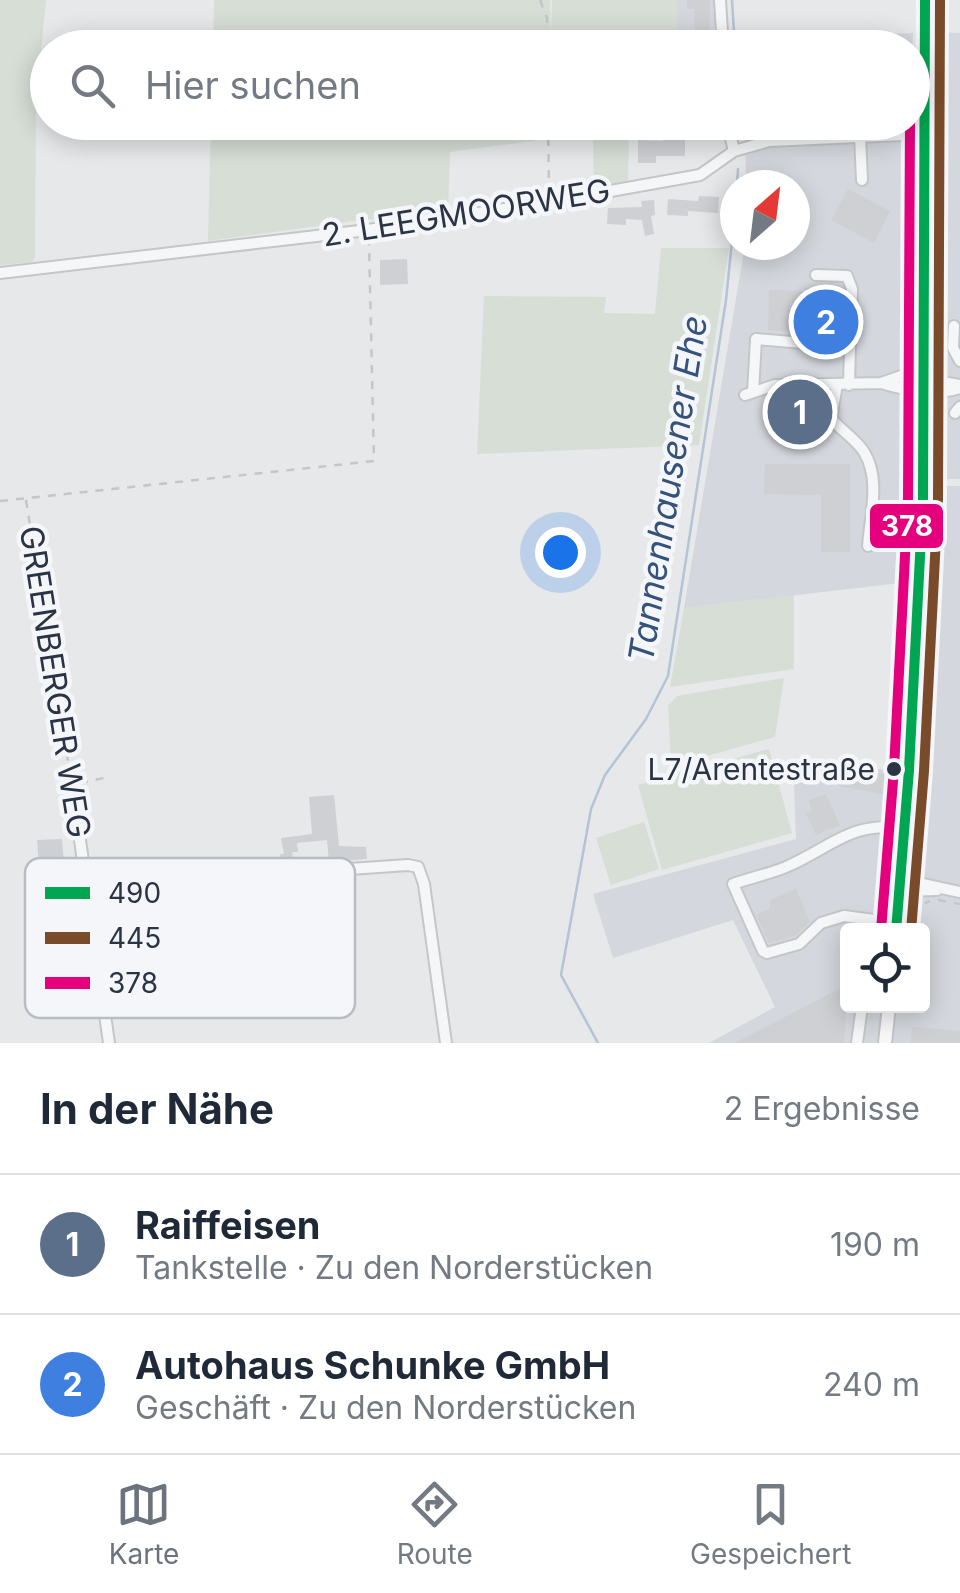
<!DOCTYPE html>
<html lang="de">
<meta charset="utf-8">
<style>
body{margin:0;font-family:Inter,sans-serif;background:#f6f6f7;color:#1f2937}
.controls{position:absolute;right:30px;bottom:30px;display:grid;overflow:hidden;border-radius:10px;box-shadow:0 5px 25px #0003}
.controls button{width:90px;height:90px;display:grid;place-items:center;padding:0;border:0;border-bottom:2px solid #e0e1e3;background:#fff;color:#1f2937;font:50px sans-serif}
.compass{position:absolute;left:720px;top:170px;width:90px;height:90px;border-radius:50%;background:#fff;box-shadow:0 5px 25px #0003;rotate:28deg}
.you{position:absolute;left:560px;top:552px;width:35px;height:35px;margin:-25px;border:8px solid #fff;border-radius:50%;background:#1a73e8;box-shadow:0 0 0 15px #1a73e833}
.badge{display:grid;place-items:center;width:65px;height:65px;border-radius:50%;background:#6c737f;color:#fff;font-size:32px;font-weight:700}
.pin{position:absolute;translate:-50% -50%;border:5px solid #fff;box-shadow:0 2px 10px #0006}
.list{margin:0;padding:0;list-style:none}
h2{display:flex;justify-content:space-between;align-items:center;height:130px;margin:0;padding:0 40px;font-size:42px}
h2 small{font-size:32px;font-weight:400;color:#747a83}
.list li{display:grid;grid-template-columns:65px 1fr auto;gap:30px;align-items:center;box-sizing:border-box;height:140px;padding:0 40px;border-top:2px solid #e0e1e3}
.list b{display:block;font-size:38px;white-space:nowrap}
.list p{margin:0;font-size:32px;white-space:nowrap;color:#747a83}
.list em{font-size:32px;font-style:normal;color:#747a83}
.icon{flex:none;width:55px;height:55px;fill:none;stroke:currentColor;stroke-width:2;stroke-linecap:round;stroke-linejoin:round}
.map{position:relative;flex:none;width:960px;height:1043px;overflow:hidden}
.search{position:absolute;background:#fff;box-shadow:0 5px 25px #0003;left:30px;right:30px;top:30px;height:110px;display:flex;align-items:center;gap:25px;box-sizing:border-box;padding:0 35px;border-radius:55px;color:#747a83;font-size:38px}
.sheet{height:410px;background:#fff}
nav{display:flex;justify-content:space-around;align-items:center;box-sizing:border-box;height:140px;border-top:2px solid #e0e1e3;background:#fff;font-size:28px;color:#747a83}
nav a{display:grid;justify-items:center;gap:5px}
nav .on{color:#6c737f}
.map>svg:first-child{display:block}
.built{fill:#d4d7dd}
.green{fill:#d6ded6}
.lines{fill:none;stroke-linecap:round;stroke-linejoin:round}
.stream{stroke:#b4c4d5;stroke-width:2.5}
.building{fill:#ced0d3}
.minor-casing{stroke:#c4c6c8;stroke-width:14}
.major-casing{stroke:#c2c5c8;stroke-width:16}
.path{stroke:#c5c6ca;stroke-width:2.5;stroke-dasharray:8 8;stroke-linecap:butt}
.minor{stroke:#f5f6f7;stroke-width:10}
.major{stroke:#f8f8f8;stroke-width:12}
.bus-1-casing{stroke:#f4f6f9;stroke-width:18}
.bus-2-casing{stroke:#f4f6f9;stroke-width:18}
.bus-3-casing{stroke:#f4f6f9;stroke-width:18}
.bus-1{stroke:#00a651;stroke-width:10}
.bus-2{stroke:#7a4b2a;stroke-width:10}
.bus-3{stroke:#e5007d;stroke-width:10}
.bus-dot{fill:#2b3445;stroke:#f4f6f9;stroke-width:4}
.labels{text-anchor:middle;stroke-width:9;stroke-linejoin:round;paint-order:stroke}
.bus-label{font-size:30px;fill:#2b3445;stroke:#f4f6f9;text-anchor:end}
.street-label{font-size:32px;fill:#2b3445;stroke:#f4f6f9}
.water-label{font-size:35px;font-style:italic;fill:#34527a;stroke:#f4f6f9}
.key{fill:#f4f6f9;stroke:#b8bcc3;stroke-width:2.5}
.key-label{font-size:28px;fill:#2b3445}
.line-badge{stroke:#f4f6f9;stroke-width:4}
.badge-label{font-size:28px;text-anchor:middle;font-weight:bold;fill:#fff}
</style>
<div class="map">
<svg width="960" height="1043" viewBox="0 0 960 1043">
<rect width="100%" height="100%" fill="#e6e8ea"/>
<path class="built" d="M677,0H718L719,47L630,48L631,30L677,31Z
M935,32L960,33V479H937Z
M913,33L912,48L741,47L740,38Z
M745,123H910L911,255L906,272L901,583L684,608L745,245H795V185H746Z
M936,486H960V1043H709L775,1007L733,920L613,958L593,894L796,839L793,759L896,771L883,930L848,931V1006H922V931L903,930Z"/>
<path class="green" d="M0,0H46L36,100L35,257L32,262L0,265Z
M214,0H550L551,40L552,0H677V31L631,30L630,48L213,47Z
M211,123H629L628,184L594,191L593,133L450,152L448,214L361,220L208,241Z
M661,248H729L699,445L477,454L484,296L606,297L604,313L655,314Z
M794,595V669L670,687L684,608Z
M784,678L775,737L671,766L668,706L677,696Z
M769,749L792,833L662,870L638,785Z
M644,822L659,869L611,885L596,838Z"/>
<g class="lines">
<path class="stream" d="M732,0L735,48
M739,122L740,134
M737,185L738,169
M598,1043L561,975L591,809L605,775L646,719L668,676L726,300L735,211"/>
</g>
<path class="building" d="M687,0H710L709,48H696L694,9H687Z
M663,138H685V156H656V163H638V140L663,141Z
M848,189L890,211L874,243L831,220Z
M699,196L719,197L718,213L688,211V216L667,215L668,199L698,201Z
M654,200L655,215L651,216L654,234L645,236L642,220L626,219V225L607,224L608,208L642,207L641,201Z
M407,259L408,284L380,285V260Z
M805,288L842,290L841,335L768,330L769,290L805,291Z
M765,464H850V552H821V495L764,494Z
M843,766L889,775L885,795L839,786Z
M826,794L840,825L816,835L806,813L812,810L808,801Z
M334,795L339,846L366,847L367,859L329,862L327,840L297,843L298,852H292L294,864L282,866L280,854H284L281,838L312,834L309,797Z
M62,839L66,891L41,893L37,840Z
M796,889L810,922L795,936L769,943L756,915L769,909L770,900Z
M848,984L844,1043H735Z
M912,1027L960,1031V1043H911Z"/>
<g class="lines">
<g class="minor-casing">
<path id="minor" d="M720,0L723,48
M727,122L734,151
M860,136L862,180
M832,138V122
M0,273L368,230L549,202L700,175L734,151L769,141L924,134
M816,275L847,276L852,289L850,347
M954,326L953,348L960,361
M881,383C904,390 937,396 960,388
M837,385L831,418C840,430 857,440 864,452C881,479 870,517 868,546
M753,392L756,339L850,347L849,385
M745,395L775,385L881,383L904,375L960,385
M955,413L960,407
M72,784L109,1043
M305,872L408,865L418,867L424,884L446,1043
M900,879L960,892
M899,891L937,890
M896,923L844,916L821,923L799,944L767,953L763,951L733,884C750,878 769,874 786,867C832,847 850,821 905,828
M857,1043L862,1006"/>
</g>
<g class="major-casing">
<path id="major" d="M896,931L909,770L923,498L925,0
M885,1043L889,1006"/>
</g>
<path class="path" d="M540,0L547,18V48
M548,122L549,191
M904,365L907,279L912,259
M904,398L910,412L907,578
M26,500L70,773
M0,501L374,461L369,241
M80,783L104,778
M938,900L960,904
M910,909L930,901"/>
<use href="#minor" class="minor"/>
<use href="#major" class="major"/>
<g class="bus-1-casing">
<path id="bus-1" d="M896,931L909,770L923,498L925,0"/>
</g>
<g class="bus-2-casing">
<path id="bus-2" d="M911,931L924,771L938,499L940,0"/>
</g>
<g class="bus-3-casing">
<path id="bus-3" d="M881,930L894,769L908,498L910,122"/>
</g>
<use href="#bus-1" class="bus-1"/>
<use href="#bus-2" class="bus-2"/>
<use href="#bus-3" class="bus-3"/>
</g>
<circle class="bus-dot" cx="894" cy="769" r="9"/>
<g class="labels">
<g class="bus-label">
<text x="875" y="780">L7/Arentestraße</text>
</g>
<g class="street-label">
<text transform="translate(466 213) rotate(-9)" y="11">2. LEEGMOORWEG</text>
<text transform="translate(55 682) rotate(81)" y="11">GREENBERGER WEG</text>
</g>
<g class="water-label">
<text transform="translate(668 489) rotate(-81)" y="12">Tannenhausener Ehe</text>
</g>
</g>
<rect x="25" y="858" width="330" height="160" rx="15" class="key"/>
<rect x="45" y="887" width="45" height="12" fill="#00a651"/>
<rect x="45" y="932" width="45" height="12" fill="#7a4b2a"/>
<rect x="45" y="977" width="45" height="12" fill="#e5007d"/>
<g class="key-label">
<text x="108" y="903">490</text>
<text x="108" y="948">445</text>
<text x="108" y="993">378</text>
</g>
<rect class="line-badge" x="868" y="502" width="77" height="48" rx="10" fill="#e5007d"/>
<g class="badge-label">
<text x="907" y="536">378</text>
</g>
</svg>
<div class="controls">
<button><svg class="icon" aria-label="locate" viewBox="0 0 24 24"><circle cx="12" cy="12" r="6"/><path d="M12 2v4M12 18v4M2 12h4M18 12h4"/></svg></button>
</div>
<svg class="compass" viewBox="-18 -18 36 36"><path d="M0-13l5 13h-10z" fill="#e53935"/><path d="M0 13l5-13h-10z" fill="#747a83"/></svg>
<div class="you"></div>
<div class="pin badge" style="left:800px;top:412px;background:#5c6f8a">1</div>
<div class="pin badge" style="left:826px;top:322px;background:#3f7fe0">2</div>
<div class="search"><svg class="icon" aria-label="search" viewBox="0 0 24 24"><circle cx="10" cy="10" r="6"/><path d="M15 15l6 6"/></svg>Hier suchen</div>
</div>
<section class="sheet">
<h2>In der Nähe<small>2 Ergebnisse</small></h2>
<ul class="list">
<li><span class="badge" style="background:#5c6f8a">1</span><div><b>Raiffeisen</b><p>Tankstelle · Zu den Norderstücken</p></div><em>190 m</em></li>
<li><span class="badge" style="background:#3f7fe0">2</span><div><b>Autohaus Schunke GmbH</b><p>Geschäft · Zu den Norderstücken</p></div><em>240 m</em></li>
</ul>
</section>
<nav>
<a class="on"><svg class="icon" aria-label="map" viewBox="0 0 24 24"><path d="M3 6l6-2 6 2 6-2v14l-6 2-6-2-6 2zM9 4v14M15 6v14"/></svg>Karte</a>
<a><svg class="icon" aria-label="directions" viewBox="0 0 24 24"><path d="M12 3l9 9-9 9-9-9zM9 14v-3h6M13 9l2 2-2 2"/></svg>Route</a>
<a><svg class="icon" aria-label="saved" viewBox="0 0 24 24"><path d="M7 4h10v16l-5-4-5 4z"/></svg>Gespeichert</a>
</nav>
